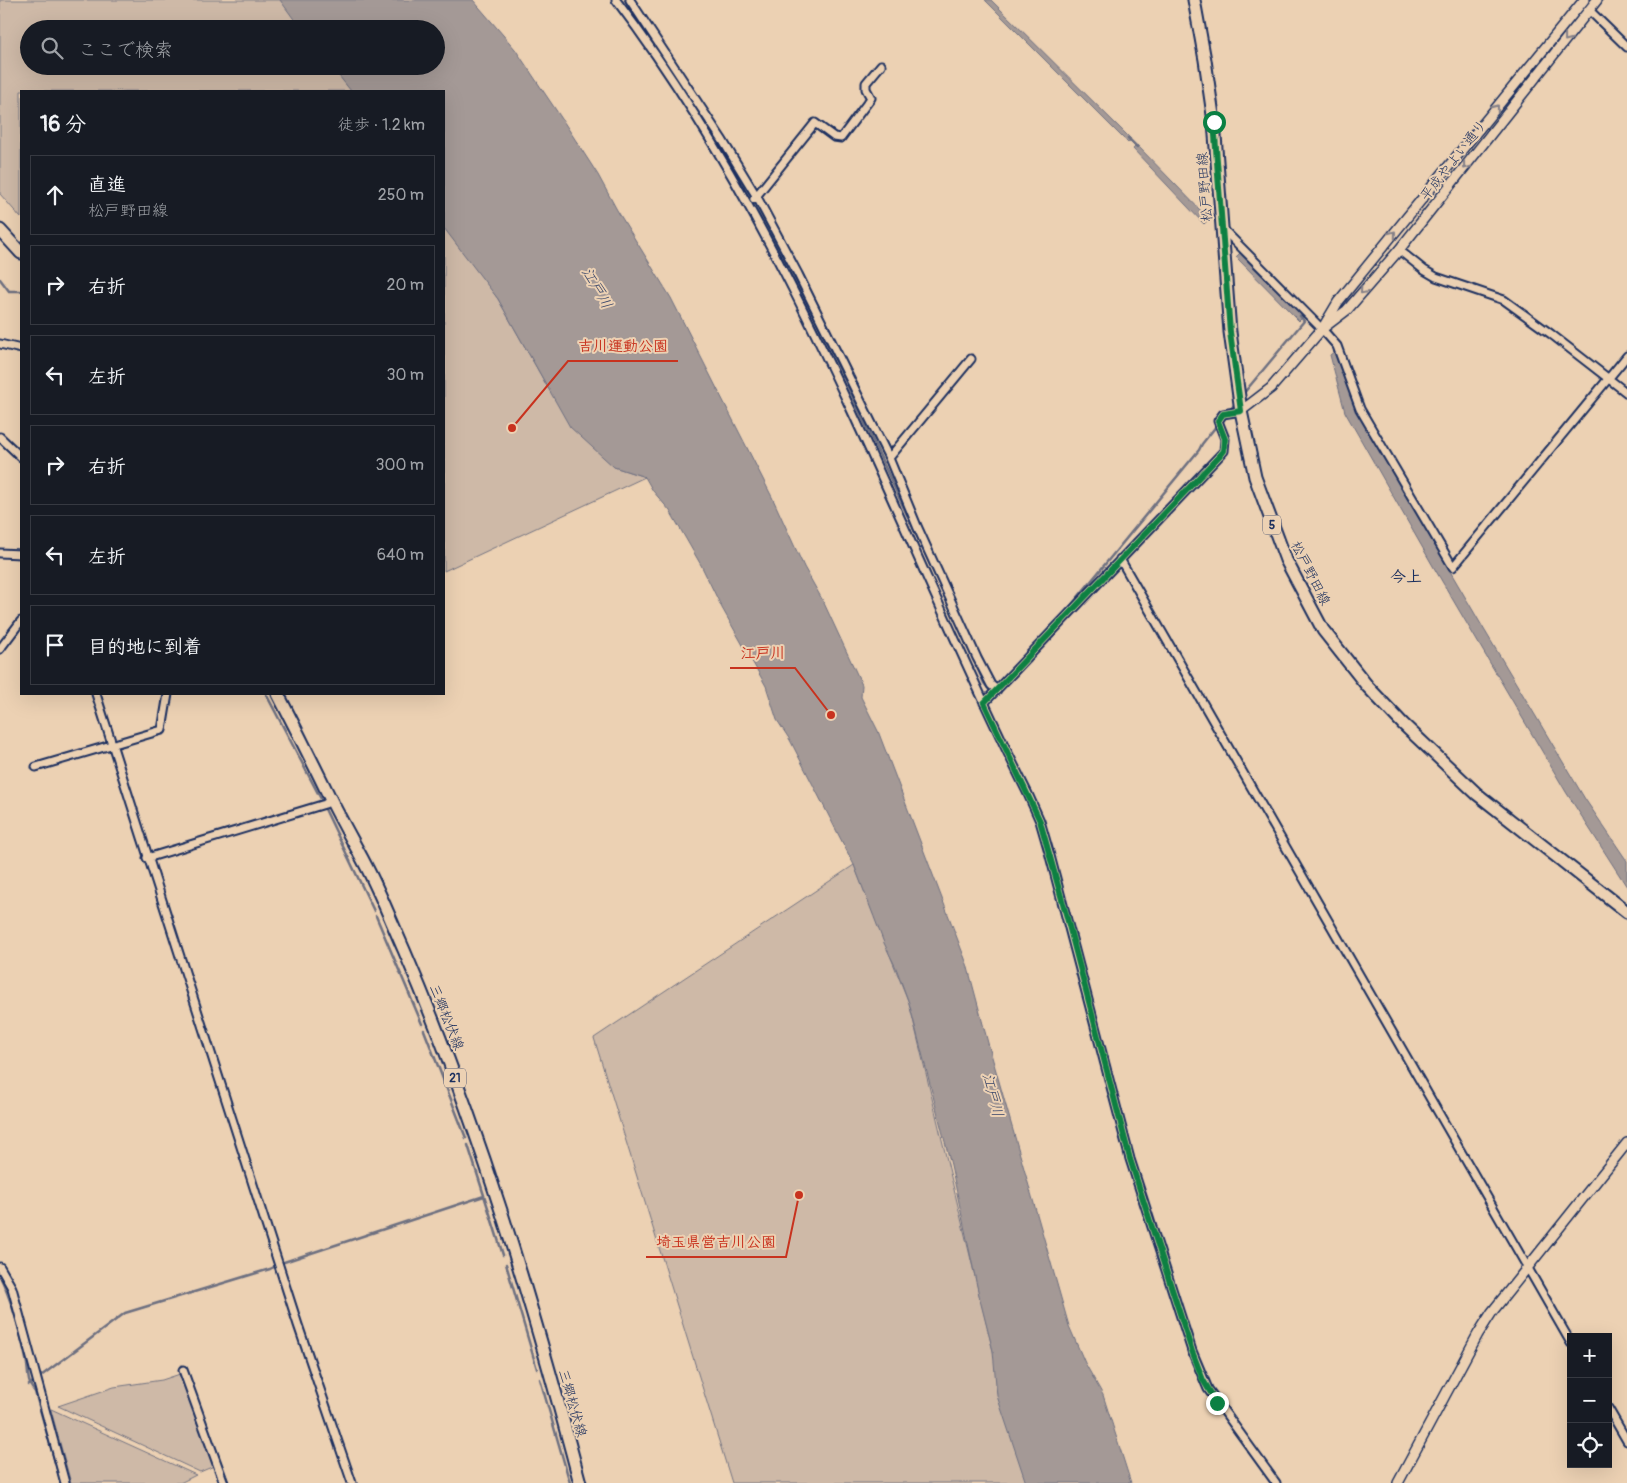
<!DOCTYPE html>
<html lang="ja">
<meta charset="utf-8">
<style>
body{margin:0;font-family:Pangolin,"Klee One",sans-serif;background:#242831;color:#f1f3f6}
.controls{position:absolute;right:15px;bottom:15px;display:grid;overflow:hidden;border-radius:0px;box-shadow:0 5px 20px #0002}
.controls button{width:45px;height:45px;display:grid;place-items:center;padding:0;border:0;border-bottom:1px solid #363941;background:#171b24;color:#f1f3f6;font:25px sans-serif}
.stop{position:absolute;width:15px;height:15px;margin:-11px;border:4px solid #0b8043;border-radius:50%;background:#fff}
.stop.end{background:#0b8043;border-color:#fff;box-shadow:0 1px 5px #0008}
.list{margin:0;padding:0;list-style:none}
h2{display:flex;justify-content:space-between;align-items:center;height:65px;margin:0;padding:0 20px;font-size:21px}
h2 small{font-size:16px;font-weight:400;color:#9ea1a6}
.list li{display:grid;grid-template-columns:32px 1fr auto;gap:15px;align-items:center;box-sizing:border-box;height:80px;margin:0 10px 10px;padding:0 10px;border:1px solid #363941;border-radius:0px}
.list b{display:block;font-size:19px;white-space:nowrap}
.list p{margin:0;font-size:16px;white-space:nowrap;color:#9ea1a6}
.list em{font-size:16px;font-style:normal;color:#9ea1a6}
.icon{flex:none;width:28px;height:28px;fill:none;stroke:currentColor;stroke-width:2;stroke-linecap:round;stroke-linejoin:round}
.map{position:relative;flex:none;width:1627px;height:1483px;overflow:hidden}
.search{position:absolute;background:#171b24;box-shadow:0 5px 20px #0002;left:20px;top:20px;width:425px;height:55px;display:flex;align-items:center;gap:12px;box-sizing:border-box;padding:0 18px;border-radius:28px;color:#9ea1a6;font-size:19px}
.panel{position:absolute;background:#171b24;box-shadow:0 5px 20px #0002;left:20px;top:90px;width:425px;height:605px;border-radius:0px}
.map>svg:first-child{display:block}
.green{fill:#ceb9a7;stroke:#747482}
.water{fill:#a49996;stroke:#6d6f80}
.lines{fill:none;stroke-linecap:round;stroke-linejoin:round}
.stream{stroke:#6d6f80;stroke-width:2.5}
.minor-casing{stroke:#1b2f5e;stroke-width:11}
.tertiary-casing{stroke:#1b2f5e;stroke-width:12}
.primary-casing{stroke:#1b2f5e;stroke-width:15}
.minor{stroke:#ecd1b3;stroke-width:7}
.tertiary{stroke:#ecd1b3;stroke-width:9}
.primary{stroke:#ecd1b3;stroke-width:11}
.oneway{stroke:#848088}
.route{stroke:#0b8043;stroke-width:6}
.labels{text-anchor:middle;stroke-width:4;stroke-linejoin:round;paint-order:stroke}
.shield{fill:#ecd1b3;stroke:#5a6078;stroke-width:1}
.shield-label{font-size:12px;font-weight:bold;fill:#1b2f5e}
.street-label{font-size:14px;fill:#1b2f5e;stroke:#ecd1b3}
.water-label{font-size:15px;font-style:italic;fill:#364469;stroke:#ecd1b3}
.quarter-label{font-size:16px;font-weight:bold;fill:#1b2f5e;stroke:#ecd1b3}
.leader{fill:none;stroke:#c8321e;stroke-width:2}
.callout-dot{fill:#c8321e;stroke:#ecd1b3;stroke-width:2}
.callout-label{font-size:15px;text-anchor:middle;font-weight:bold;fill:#c8321e;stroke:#ecd1b3;stroke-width:4;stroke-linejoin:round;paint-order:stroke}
</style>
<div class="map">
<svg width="1627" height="1483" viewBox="0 0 1627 1483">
<rect width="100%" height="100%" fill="#ecd1b3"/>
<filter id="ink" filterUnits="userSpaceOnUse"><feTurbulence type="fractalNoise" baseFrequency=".02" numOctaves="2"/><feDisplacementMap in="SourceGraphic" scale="10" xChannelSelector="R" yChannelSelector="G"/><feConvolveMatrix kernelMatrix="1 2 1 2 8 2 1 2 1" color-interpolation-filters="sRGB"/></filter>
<g filter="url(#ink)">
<path class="green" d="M0,0H281L303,29H29V66H332L352,91H21V218L0,194Z
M444,221L498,299L548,388L614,467L645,477L444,571Z
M854,865L909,1003L993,1351L1029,1483H732L594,1038Z
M180,1374L214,1466L200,1472L58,1406L114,1387L162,1380Z
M51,1410V1409L196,1475L180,1483H71Z"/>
<path class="water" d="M280,0H473L515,49L562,119L598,175L617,210L671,298L772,497L804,567L823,601L862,685L861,697L878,731L967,964L988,1043L1069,1326L1085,1363L1103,1395L1131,1483H1026L997,1396L993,1351L980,1300L951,1165L909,1003L896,968L884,943L854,865L790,740L777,720L766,686L722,608L701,565L670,511L653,491L645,477L614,467L570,427L498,299L444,228V91H351L331,66H436V29H301Z
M985,0H991L1131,139L1128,143Z
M1137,145L1209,219L1204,224L1133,149Z
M1240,253L1304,316L1299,321L1236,257Z
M1335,351L1343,368L1356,410L1482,626L1585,799L1627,861V887L1566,792L1433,566L1345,412L1330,355Z"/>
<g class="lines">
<path class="stream" d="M625,0L659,50
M1128,138L1137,147
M720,142L816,320L848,387L971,653
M0,279L9,291H21
M1243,394L1304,321L1300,316
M1229,412L1236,402
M1060,619L1199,450L1202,444L1217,425
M973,658L984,683L990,691H993
M266,694L321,799
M324,807L374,911
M376,916L422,1024
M424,1030L466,1138
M468,1145L503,1255
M506,1264L537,1369
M0,1276C12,1302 20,1330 26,1359C29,1371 26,1382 35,1392L61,1483
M540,1379L570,1483
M29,1385L125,1313L270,1269L284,1262L484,1196"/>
<g class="minor-casing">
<path id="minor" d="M616,0C798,240 895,527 1028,794L1040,821L1049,852L1130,1159L1192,1351L1208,1389L1276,1483
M630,0L723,141L757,197L798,274L889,458L917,526L977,658L991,685L997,690
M1589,10L1627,47
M754,199L815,123L834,137L841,138L871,98L866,89V83L881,65
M1222,228L1322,329L1337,346L1360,409L1453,567L1627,356
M1399,250L1424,270L1436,277L1504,300L1551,334L1627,393
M0,344L21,349
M0,437L21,457
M889,458L971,359
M0,553L21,554
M1120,559L1571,1343
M0,649L21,621
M96,694L298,1325L352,1483
M984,703L1224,451L1225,439L1218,421L1223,414L1241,411
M36,767L162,730L168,694
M147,858L325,804L331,800
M0,1267L12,1288L65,1483
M183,1370L224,1483
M1608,1408L1627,1441"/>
</g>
<g class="tertiary-casing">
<path id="tertiary" d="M1325,324L1338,302L1584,0
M1241,411L1271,388L1322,329L1347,310L1399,250L1597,0
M1398,1483L1478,1334L1492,1312L1627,1143"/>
</g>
<g class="primary-casing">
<path id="primary" d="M1194,0L1205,60L1214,122L1230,332L1241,411L1255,477L1286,560L1323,630L1368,687L1403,724L1477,794L1627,912
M0,230L21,253
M278,694C296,729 314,765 331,800C342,822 354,843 365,864C380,892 391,921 404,950C478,1121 532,1302 580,1483"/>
</g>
<use href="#minor" class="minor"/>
<use href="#tertiary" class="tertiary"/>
<use href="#primary" class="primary"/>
</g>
<defs><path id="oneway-chevron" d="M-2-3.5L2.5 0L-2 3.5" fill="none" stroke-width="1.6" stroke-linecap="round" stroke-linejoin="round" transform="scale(1.25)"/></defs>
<g class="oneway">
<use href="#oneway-chevron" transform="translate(1567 38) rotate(128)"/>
<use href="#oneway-chevron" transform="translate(1496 108) rotate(-51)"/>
<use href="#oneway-chevron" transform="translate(1466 166) rotate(128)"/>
<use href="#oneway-chevron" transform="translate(1393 234) rotate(-51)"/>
<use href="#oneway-chevron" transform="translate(1363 291) rotate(131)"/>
</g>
</g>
<g class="lines" filter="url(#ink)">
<path class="route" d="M1214,122L1230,332L1241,411L1223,414L1218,421L1225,439L1224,451L984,703L1040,821L1066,914L1130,1159L1192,1351L1203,1380L1217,1403"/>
</g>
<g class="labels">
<g class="shield">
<rect x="1263" y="515.5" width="18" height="19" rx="4"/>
<rect x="444" y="1068.5" width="22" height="19" rx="4"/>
</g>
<g class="shield-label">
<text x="1272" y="529">5</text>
<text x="455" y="1082">21</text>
</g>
<g class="street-label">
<text transform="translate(1453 160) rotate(-52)" y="5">平成やよい通り</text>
<text transform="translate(1204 187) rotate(-94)" y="5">松戸野田線</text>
<text transform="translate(1311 573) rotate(63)" y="5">松戸野田線</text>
<text transform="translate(447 1017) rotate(68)" y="5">三郷松伏線</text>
<text transform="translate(573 1403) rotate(74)" y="5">三郷松伏線</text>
</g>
<g class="water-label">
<text transform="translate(597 288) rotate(60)" y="5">江戸川</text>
<text transform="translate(993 1095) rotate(76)" y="5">江戸川</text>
</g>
<g class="quarter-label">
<text x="1406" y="582">今上</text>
</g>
</g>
<path class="leader" d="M512 428L568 361H678M831 715L795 668H730M799 1195L786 1257H646"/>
<g class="callout-dot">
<circle cx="512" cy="428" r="5"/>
<circle cx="831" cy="715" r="5"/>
<circle cx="799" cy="1195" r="5"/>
</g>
<g class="callout-label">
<text x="623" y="351">吉川運動公園</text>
<text x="763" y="658">江戸川</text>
<text x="716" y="1247">埼玉県営吉川公園</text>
</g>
</svg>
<div class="controls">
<button>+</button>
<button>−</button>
<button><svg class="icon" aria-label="locate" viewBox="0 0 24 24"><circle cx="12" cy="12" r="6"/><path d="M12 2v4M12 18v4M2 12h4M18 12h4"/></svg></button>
</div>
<div class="stop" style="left:1214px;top:122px"></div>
<div class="stop end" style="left:1217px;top:1403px"></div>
<div class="search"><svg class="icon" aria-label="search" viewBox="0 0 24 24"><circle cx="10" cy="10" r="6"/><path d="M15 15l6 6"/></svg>ここで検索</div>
<section class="panel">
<h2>16 分<small>徒歩 · 1.2 km</small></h2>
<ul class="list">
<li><svg class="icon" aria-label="ahead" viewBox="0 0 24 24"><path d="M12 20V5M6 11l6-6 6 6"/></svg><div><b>直進</b><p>松戸野田線</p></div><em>250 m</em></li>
<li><svg class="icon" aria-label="right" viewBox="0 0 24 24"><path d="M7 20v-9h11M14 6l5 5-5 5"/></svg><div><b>右折</b></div><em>20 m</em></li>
<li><svg class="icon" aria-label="left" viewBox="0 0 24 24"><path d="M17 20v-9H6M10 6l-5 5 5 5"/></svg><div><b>左折</b></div><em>30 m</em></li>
<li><svg class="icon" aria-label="right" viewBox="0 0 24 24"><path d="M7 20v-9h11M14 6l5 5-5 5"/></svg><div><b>右折</b></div><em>300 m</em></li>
<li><svg class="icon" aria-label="left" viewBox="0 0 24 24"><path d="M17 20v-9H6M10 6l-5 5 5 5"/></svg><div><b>左折</b></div><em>640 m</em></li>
<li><svg class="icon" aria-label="arrive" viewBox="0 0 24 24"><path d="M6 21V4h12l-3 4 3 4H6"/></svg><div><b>目的地に到着</b></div></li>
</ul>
</section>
</div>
